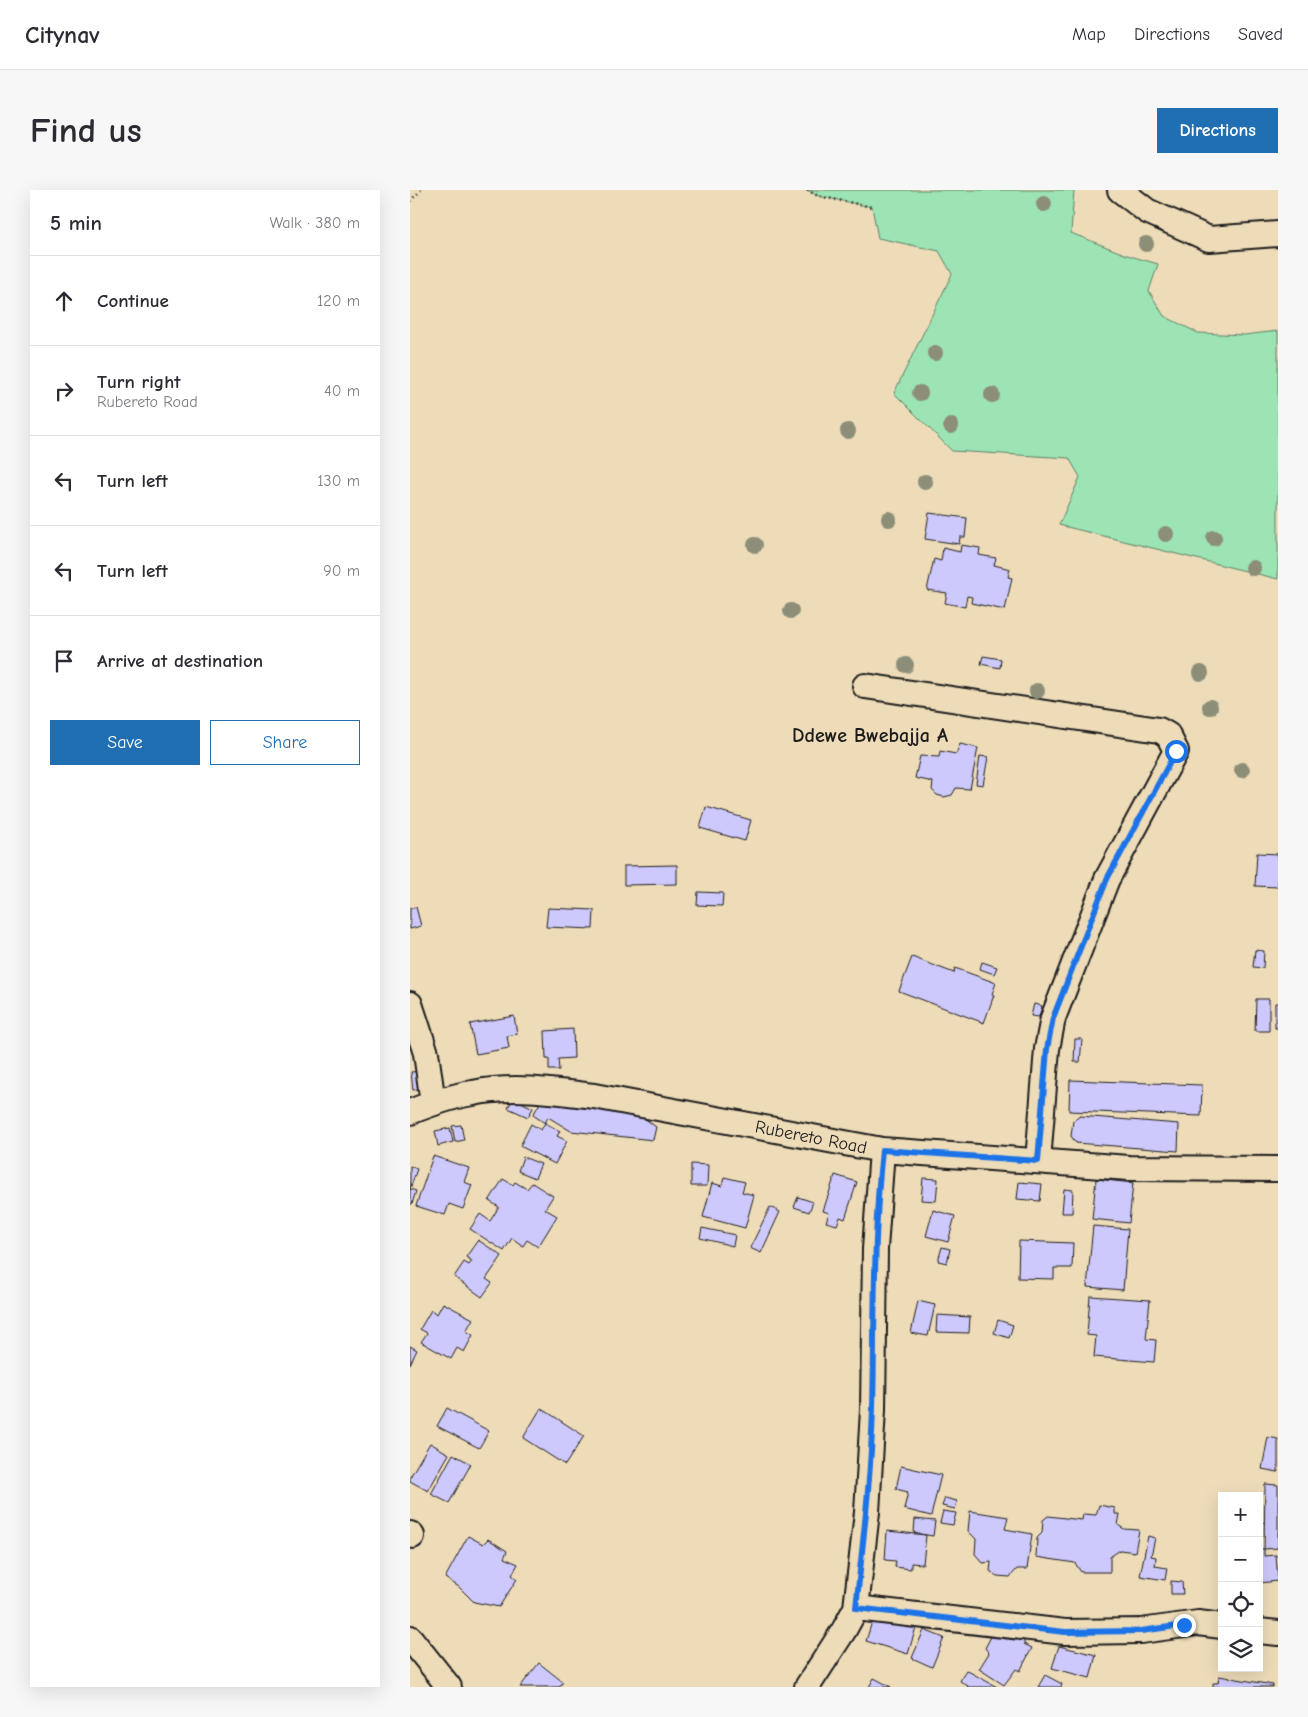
<!DOCTYPE html>
<meta charset="utf-8">
<style>
body{margin:0;font-family:"Comic Neue",sans-serif;background:#f7f7f7;color:#2b2b33}
.controls{position:absolute;right:15px;bottom:15px;display:grid;overflow:hidden;border-radius:0px;box-shadow:0 5px 20px #0002}
.controls button{width:45px;height:45px;display:grid;place-items:center;padding:0;border:0;border-bottom:1px solid #e1e1e2;background:#fff;color:#2b2b33;font:25px sans-serif}
.stop{position:absolute;width:15px;height:15px;margin:-11px;border:4px solid #1a73e8;border-radius:50%;background:#fff}
.stop.end{background:#1a73e8;border-color:#fff;box-shadow:0 1px 5px #0008}
.list{margin:0;padding:0;list-style:none}
h2{display:flex;justify-content:space-between;align-items:center;height:65px;margin:0;padding:0 20px;font-size:21px}
h2 small{font-size:16px;font-weight:400;color:#7c7c81}
.list li{display:grid;grid-template-columns:32px 1fr auto;gap:15px;align-items:center;box-sizing:border-box;height:90px;padding:0 20px;border-top:1px solid #e1e1e2}
.list b{display:block;font-size:19px;white-space:nowrap}
.list p{margin:0;font-size:16px;white-space:nowrap;color:#7c7c81}
.list em{font-size:16px;font-style:normal;color:#7c7c81}
.actions{display:flex;gap:10px;padding:15px 20px}
.actions a{flex:1;padding:11px 0;border:1px solid #1f6fb2;border-radius:0px;text-align:center;font-size:18px;color:#1f6fb2}
.actions .main{background:#1f6fb2;color:#fff}
.icon{flex:none;width:28px;height:28px;fill:none;stroke:currentColor;stroke-width:2;stroke-linecap:round;stroke-linejoin:round}
.map{position:relative;flex:none;width:868px;height:1497px;overflow:hidden;border-radius:0px}
header{display:flex;align-items:center;gap:30px;box-sizing:border-box;height:70px;padding:0 25px;background:#fff;border-bottom:1px solid #e1e1e2}
header strong{font-size:24px}
nav{display:flex;gap:28px;margin-inline-start:auto;font-size:18px}
.intro{display:flex;align-items:center;justify-content:space-between;box-sizing:border-box;height:120px;padding:0 30px}
h1{margin:0;font-size:35px}
.button{padding:12px 22px;border-radius:0px;background:#1f6fb2;color:#fff;font-size:18px;font-weight:700}
main{display:flex;gap:30px;padding:0 30px}
aside{flex:1;background:#fff;border-radius:0px;box-shadow:0 5px 20px #0002}
.map>svg:first-child{display:block}
.green{fill:#9ce4b3;stroke:#5c8068}
.building{fill:#cec9fc;stroke:#1c1c1c}
.lines{fill:none;stroke-linecap:round;stroke-linejoin:round}
.minor-casing{stroke:#1c1c1c;stroke-width:28}
.path{stroke:#1c1c1c;stroke-width:3;stroke-dasharray:1 4;stroke-linecap:butt}
.minor{stroke:#eedcb9;stroke-width:24}
.tree{fill:#8c8e78}
.route{stroke:#1a73e8;stroke-width:6}
.labels{text-anchor:middle;stroke-width:4;stroke-linejoin:round;paint-order:stroke}
.street-label{font-size:18px;fill:#1c1c1c;stroke:#eedcb9}
.quarter-label{font-size:20px;font-weight:bold;fill:#1c1c1c;stroke:#eedcb9}
</style>
<header>
<strong>Citynav</strong>
<nav><a>Map</a><a>Directions</a><a>Saved</a></nav>
</header>
<div class="intro"><h1>Find us</h1><a class="button">Directions</a></div>
<main>
<aside>
<h2>5 min<small>Walk · 380 m</small></h2>
<ul class="list">
<li><svg class="icon" aria-label="ahead" viewBox="0 0 24 24"><path d="M12 20V5M6 11l6-6 6 6"/></svg><div><b>Continue</b></div><em>120 m</em></li>
<li><svg class="icon" aria-label="right" viewBox="0 0 24 24"><path d="M7 20v-9h11M14 6l5 5-5 5"/></svg><div><b>Turn right</b><p>Rubereto Road</p></div><em>40 m</em></li>
<li><svg class="icon" aria-label="left" viewBox="0 0 24 24"><path d="M17 20v-9H6M10 6l-5 5 5 5"/></svg><div><b>Turn left</b></div><em>130 m</em></li>
<li><svg class="icon" aria-label="left" viewBox="0 0 24 24"><path d="M17 20v-9H6M10 6l-5 5 5 5"/></svg><div><b>Turn left</b></div><em>90 m</em></li>
<li><svg class="icon" aria-label="arrive" viewBox="0 0 24 24"><path d="M6 21V4h12l-3 4 3 4H6"/></svg><div><b>Arrive at destination</b></div></li>
</ul>
<div class="actions"><a class="main">Save</a><a>Share</a></div>
</aside>
<div class="map">
<svg width="868" height="1497" viewBox="0 0 868 1497">
<rect width="100%" height="100%" fill="#eedcb9"/>
<filter id="ink" filterUnits="userSpaceOnUse"><feTurbulence type="fractalNoise" baseFrequency=".02" numOctaves="2"/><feDisplacementMap in="SourceGraphic" scale="10" xChannelSelector="R" yChannelSelector="G"/><feConvolveMatrix kernelMatrix="1 2 1 2 8 2 1 2 1" color-interpolation-filters="sRGB"/></filter>
<g filter="url(#ink)">
<path class="green" d="M397,0H664L661,43L717,65L748,74L739,101L754,126L788,143L834,145L868,141V389L649,335L670,287L659,268L542,261L484,203L542,84L529,61L468,48L462,17L408,6Z"/>
<path class="building" d="M519,323L557,328L555,347H550L549,354L515,349Z
M551,355L570,358L569,365L586,368L584,375L600,379L598,387L602,388L595,420L561,413L562,407L557,406L555,417L535,413L537,403L517,400L524,369L531,371L533,358L550,362Z
M573,466L591,469L590,478L571,474Z
M550,554L568,558L560,599L546,598L542,605L534,607L527,605L522,600L523,592L505,588L510,566L529,567L530,561L546,564Z
M570,566L578,567L573,595L566,594Z
M296,617L341,630L335,651L290,638Z
M847,663L868,664V697L845,696Z
M267,675V694L214,695V676Z
M288,702L313,703L312,716L287,715Z
M6,717L11,736L0,739V718Z
M138,718L184,720L183,739L136,737Z
M845,760L854,761L853,778L843,777Z
M502,767L544,783L545,778L586,793L582,804L584,805L574,833L489,801Z
M572,772L587,777L584,784L570,779Z
M846,809H859V841H845Z
M865,813H868V838H865Z
M624,814L632,816L629,827L621,826Z
M104,826L107,844L97,846L99,858L66,864L60,834Z
M163,839L164,868L148,869L149,880H139V869H136L135,841Z
M665,849H672L670,872H664Z
M11,881L13,899L3,900L1,882Z
M660,890L792,895L791,926L659,921Z
M134,906L236,920L234,928L246,937L243,950L161,941L138,927L135,933L123,925Z
M103,908L123,918L118,927L98,918Z
M670,926L769,934L768,961L666,953L661,946L663,931Z
M135,933L150,941L147,946L157,951L145,974L110,956L121,934L131,940Z
M51,935L54,950L45,952L42,936Z
M40,938L43,952L28,956L25,941Z
M23,966L59,978L54,992L62,995L53,1019L39,1014L35,1025L6,1016Z
M113,967L131,974L125,988L108,981Z
M281,974L298,975L297,996H281Z
M0,976L7,979L0,999L6,1001L2,1014H0Z
M425,985L447,992L435,1029L430,1027L427,1035L416,1032L419,1023L413,1021Z
M314,987L335,992L332,1002L344,1005L335,1038L293,1027L302,993L312,996Z
M513,988L528,989L526,1011L511,1010Z
M93,989L103,995L105,992L117,999L122,993L143,1006L135,1019L147,1026L128,1057L117,1050L113,1056L102,1048L94,1061L60,1039L70,1024L80,1031L89,1017L79,1011Z
M686,989L723,993L719,1033L682,1029Z
M609,992L632,994L630,1011L607,1009Z
M654,999L663,1000L662,1023H652Z
M388,1007L403,1012L399,1022L384,1017Z
M360,1017L370,1022L351,1063L340,1058Z
M523,1020L545,1026L538,1052L516,1046Z
M683,1036L718,1039L713,1100L677,1097Z
M292,1038L325,1045L323,1056L290,1048Z
M68,1050L92,1066L76,1089L82,1093L72,1107L44,1087L54,1072L59,1075L62,1071L56,1067Z
M609,1051L663,1053L662,1078H644V1089L608,1088Z
M532,1057L540,1059L537,1073L528,1071Z
M680,1106L740,1110L736,1149L746,1150L744,1172L684,1167L686,1146L677,1145Z
M508,1111L525,1115L518,1146L501,1143Z
M33,1113L63,1129L56,1141L63,1145L54,1162L47,1158L41,1169L11,1152L17,1143L10,1139L21,1120L27,1124Z
M527,1125L560,1127L559,1143L526,1142Z
M588,1130L603,1135L599,1148L584,1143Z
M0,1156L7,1160L0,1174Z
M37,1218L79,1241L69,1258L27,1236Z
M131,1218L174,1246L155,1275L113,1248Z
M858,1247L868,1249V1282L852,1279Z
M20,1253L39,1264L18,1301L0,1291V1287Z
M43,1264L61,1274L39,1313L21,1304Z
M491,1276L531,1285L521,1326L494,1319L498,1302L486,1299Z
M855,1294L868,1295V1358L854,1359Z
M535,1308L547,1311L545,1319L532,1316Z
M689,1315L705,1318V1324H710L708,1335L714,1339L729,1340L725,1362L710,1360L700,1367V1382H671L665,1373L626,1367L627,1348L632,1343L633,1330L638,1326L672,1330L673,1324L686,1325Z
M533,1321L546,1323L543,1335L530,1333Z
M560,1321L598,1327L595,1339L622,1344L617,1379H607L600,1387L587,1386L580,1381L581,1372L573,1373L565,1364L566,1349L558,1341Z
M505,1329L525,1331L523,1346L504,1343Z
M477,1341L516,1345L513,1374L501,1373V1379L485,1377L486,1371L475,1370Z
M58,1346L73,1354L78,1349L97,1361L94,1368L108,1374L102,1385L107,1389L89,1417L64,1412L49,1397L35,1388Z
M738,1346L745,1348L741,1366L746,1367L745,1376L757,1378L755,1390L730,1386Z
M849,1359H854V1366L866,1365L868,1391L849,1393Z
M761,1391L772,1392L773,1404H761Z
M465,1422L507,1434L498,1464L456,1451Z
M514,1440L534,1448L522,1477L502,1468Z
M584,1441L614,1447V1454L622,1458L610,1481L606,1479L594,1495L569,1479L579,1463L575,1458Z
M649,1456L686,1465L680,1488L642,1478Z
M129,1473L153,1492L149,1497H110Z
M556,1480L587,1497H557L558,1496L550,1491Z
M635,1485L652,1494L651,1497H628Z
M809,1486L863,1495V1497H803V1493H808Z
M464,1488L481,1497H459Z"/>
<g class="lines">
<g class="minor-casing">
<path id="minor" d="M710,0L737,21L799,49L868,44
M455,496L749,540L758,545L766,561L697,689L643,828L637,859L628,971
M0,814L16,863L23,913
M0,922C20,914 42,906 63,903C103,895 144,901 184,906L472,960L719,978L868,979
M0,1344L2,1346
M446,1418L655,1442L731,1441L788,1433L812,1436
M849,1441L868,1443
M0,1448L39,1497
M397,1497L434,1440L446,1418L457,1322L463,1220L465,1059L472,960"/>
</g>
<path class="path" d="M397,0L408,6L462,17
M0,11L11,0"/>
<use href="#minor" class="minor"/>
</g>
<g class="tree">
<circle cx="634" cy="14" r="8"/>
<circle cx="736" cy="54" r="8"/>
<circle cx="525" cy="163" r="8"/>
<circle cx="510" cy="203" r="8"/>
<circle cx="582" cy="205" r="8"/>
<circle cx="541" cy="236" r="8"/>
<circle cx="438" cy="241" r="8"/>
<circle cx="515" cy="292" r="8"/>
<circle cx="479" cy="329" r="8"/>
<circle cx="756" cy="344" r="8"/>
<circle cx="804" cy="348" r="8"/>
<circle cx="345" cy="355" r="8"/>
<circle cx="843" cy="378" r="8"/>
<circle cx="381" cy="421" r="8"/>
<circle cx="496" cy="475" r="8"/>
<circle cx="791" cy="483" r="8"/>
<circle cx="627" cy="501" r="8"/>
<circle cx="800" cy="517" r="8"/>
<circle cx="832" cy="580" r="8"/>
</g>
</g>
<g class="lines" filter="url(#ink)">
<path class="route" d="M766,561L697,689L643,828L637,859L628,971L472,960C463,1046 465,1132 463,1218C461,1285 453,1352 446,1418L655,1442L731,1441L774,1435"/>
</g>
<g class="labels">
<g class="street-label">
<text transform="translate(401 947) rotate(11)" y="6">Rubereto Road</text>
</g>
<g class="quarter-label">
<text x="460" y="552">Ddewe Bwebajja A</text>
</g>
</g>
</svg>
<div class="controls">
<button>+</button>
<button>−</button>
<button><svg class="icon" aria-label="locate" viewBox="0 0 24 24"><circle cx="12" cy="12" r="6"/><path d="M12 2v4M12 18v4M2 12h4M18 12h4"/></svg></button>
<button><svg class="icon" aria-label="layers" viewBox="0 0 24 24"><path d="M12 4l9 5-9 5-9-5zM3 14l9 5 9-5"/></svg></button>
</div>
<div class="stop" style="left:766px;top:561px"></div>
<div class="stop end" style="left:774px;top:1435px"></div>
</div>
</main>
